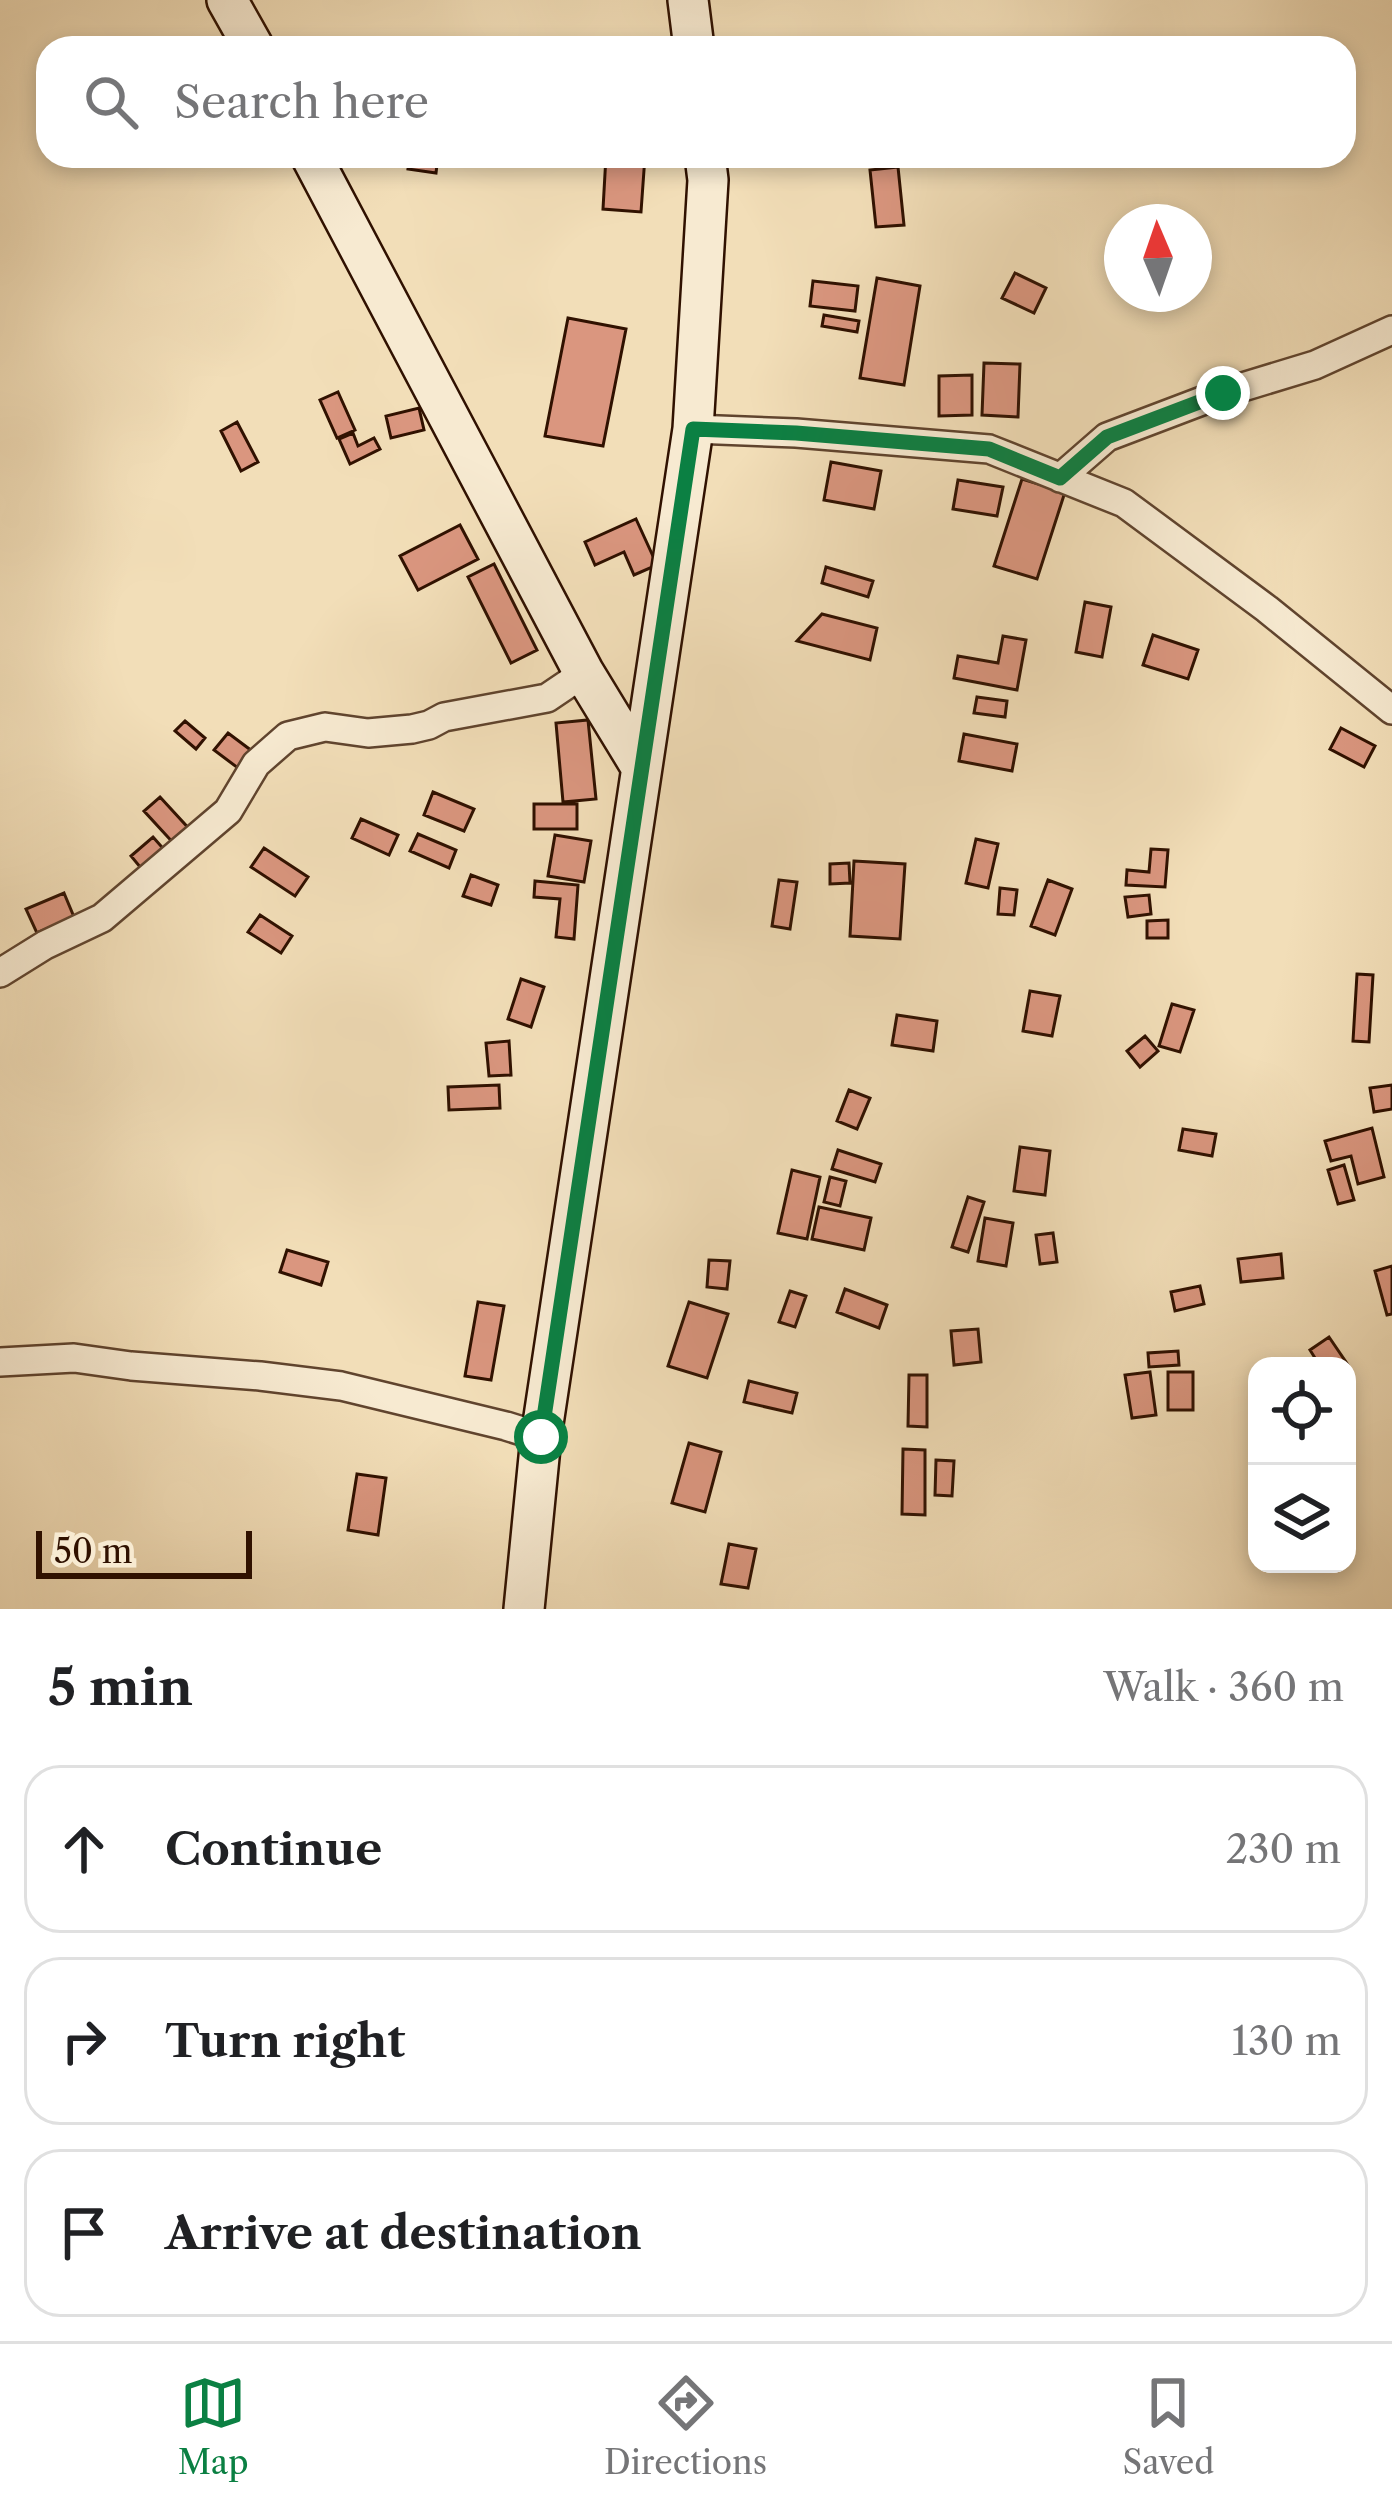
<!DOCTYPE html>
<meta charset="utf-8">
<style>
body{margin:0;font-family:"Libre Caslon Text",serif;background:#f6f6f6;color:#202124}
.controls{position:absolute;right:36px;bottom:36px;display:grid;overflow:hidden;border-radius:24px;box-shadow:0 6px 18px #0003}
.controls button{width:108px;height:108px;display:grid;place-items:center;padding:0;border:0;border-bottom:3px solid #e0e0e0;background:#fff;color:#202124;font:60px sans-serif}
.compass{position:absolute;left:1104px;top:204px;width:108px;height:108px;border-radius:50%;background:#fff;box-shadow:0 6px 18px #0003;rotate:358deg}
.scale{position:absolute;left:36px;bottom:30px;width:216px;box-sizing:border-box;padding-left:12px;border:6px solid #301100;border-top:0;font-size:33px;line-height:42px;white-space:nowrap;color:#301100;-webkit-text-stroke:9px #f7ead1;paint-order:stroke}
.stop{position:absolute;width:36px;height:36px;margin:-27px;border:9px solid #0b8043;border-radius:50%;background:#fff}
.stop.end{background:#0b8043;border-color:#fff;box-shadow:0 3px 12px #0008}
.list{margin:0;padding:0;list-style:none}
h2{display:flex;justify-content:space-between;align-items:center;height:156px;margin:0;padding:0 48px;font-size:51px}
h2 small{font-size:39px;font-weight:400;color:#757577}
.list li{display:grid;grid-template-columns:78px 1fr auto;gap:36px;align-items:center;box-sizing:border-box;height:168px;margin:0 24px 24px;padding:0 24px;border:3px solid #e0e0e0;border-radius:36px}
.list b{display:block;font-size:45px;white-space:nowrap}
.list em{font-size:39px;font-style:normal;color:#757577}
.icon{flex:none;width:66px;height:66px;fill:none;stroke:currentColor;stroke-width:2;stroke-linecap:round;stroke-linejoin:round}
.map{position:relative;flex:none;width:1392px;height:1609px;overflow:hidden}
.search{position:absolute;background:#fff;box-shadow:0 6px 18px #0003;left:36px;right:36px;top:36px;height:132px;display:flex;align-items:center;gap:30px;box-sizing:border-box;padding:0 42px;border-radius:36px;color:#757577;font-size:45px}
.sheet{height:732px;background:#fff}
nav{display:flex;justify-content:space-around;align-items:center;box-sizing:border-box;height:168px;border-top:3px solid #e0e0e0;background:#fff;font-size:33px;color:#757577}
nav a{display:grid;justify-items:center;gap:6px}
nav .on{color:#0b8043}
.map>svg:first-child{display:block}
.building{fill:#da967f;stroke:#301100;stroke-width:3}
.lines{fill:none;stroke-linecap:round;stroke-linejoin:round}
.street-casing{stroke:#60442e;stroke-width:32}
.secondary-casing{stroke:#301100;stroke-width:44}
.street{stroke:#f7ead1;stroke-width:27}
.secondary{stroke:#f7ead1;stroke-width:39}
.route{stroke:#0b8043;stroke-width:15}
</style>
<div class="map">
<svg width="1392" height="1609" viewBox="0 0 1392 1609">
<rect width="100%" height="100%" fill="#f2deb8"/>
<filter id="stains"><feTurbulence type="fractalNoise" baseFrequency=".00167" numOctaves="4"/><feColorMatrix values="0 0 0 0 .2 0 0 0 0 .09 0 0 0 0 .02 0 0 0 .5 -.17"/></filter>
<radialGradient id="worn" r=".72"><stop offset=".6" stop-color="#630" stop-opacity="0"/><stop offset="1" stop-color="#630" stop-opacity=".3"/></radialGradient>
<path class="building" d="M410,156H438L436,173L408,169Z
M606,156H645L641,212L603,209Z
M898,167L904,225L876,227L870,170Z
M1015,273L1046,288L1034,313L1002,298Z
M877,278L920,286L904,385L860,378Z
M813,281L858,286L855,311L810,306Z
M824,315L859,321L857,332L822,326Z
M568,318L626,329L603,446L545,436Z
M984,363L1020,364L1018,417L982,415Z
M972,375V415L939,416V376Z
M338,392L355,430L337,438L320,400Z
M419,408L424,430L391,438L386,416Z
M237,422L258,462L241,471L221,431Z
M353,433L358,446L374,438L380,449L350,464L339,439Z
M831,462L881,471L874,509L824,500Z
M1022,479L1065,492L1037,579L994,566Z
M958,480L1003,487L997,516L953,509Z
M636,519L657,565L634,575L624,552L595,565L585,542Z
M460,525L478,559L418,590L400,556Z
M494,564L537,650L511,663L468,577Z
M826,567L873,581L868,597L822,583Z
M1085,602L1111,607L1102,657L1076,652Z
M822,614L877,628L870,660L797,641Z
M1153,635L1198,650L1188,679L1143,665Z
M1003,636L1026,640L1017,690L954,678L958,656L998,663Z
M977,697L1007,701L1005,717L974,713Z
M588,720L596,799L563,802L556,723Z
M185,721L205,738L196,749L175,731Z
M1341,728L1375,746L1364,767L1330,749Z
M228,733L256,754L242,771L214,750Z
M964,734L1017,744L1012,771L959,761Z
M433,792L474,809L464,831L424,815Z
M160,797L193,833L177,847L144,811Z
M534,804H577V829H534Z
M361,819L398,835L389,855L352,838Z
M418,834L456,850L449,868L410,851Z
M555,835L591,841L584,882L548,876Z
M153,837L168,854L145,873L131,856Z
M976,839L998,844L988,888L966,883Z
M264,848L308,877L295,896L251,867Z
M1151,849L1168,850L1165,887L1126,885L1127,870L1149,872Z
M854,861L905,864L900,939L850,936Z
M849,863L850,883L830,884V864Z
M471,875L498,885L491,905L463,896Z
M779,880L797,882L790,929L772,926Z
M1048,880L1072,889L1055,935L1031,926Z
M535,881L578,885L574,939L556,937L560,899L534,897Z
M1000,888L1017,890L1014,915L998,914Z
M64,893L74,917L37,933L26,909Z
M1149,895L1151,914L1128,917L1125,897Z
M260,915L292,936L281,953L248,932Z
M1168,920V938H1147V921Z
M1357,974L1373,975L1369,1042L1353,1041Z
M521,979L544,987L531,1027L508,1019Z
M1030,991L1060,996L1052,1036L1023,1031Z
M1172,1004L1194,1010L1180,1052L1159,1046Z
M897,1015L937,1021L933,1051L892,1045Z
M1145,1036L1158,1051L1140,1067L1127,1051Z
M509,1041L511,1075L489,1076L486,1043Z
M499,1085L500,1108L449,1110L448,1087Z
M1392,1085V1109L1374,1112L1370,1088Z
M849,1090L870,1098L857,1129L837,1121Z
M1372,1128L1384,1177L1358,1184L1351,1156L1331,1161L1325,1141Z
M1183,1129L1216,1134L1212,1156L1179,1150Z
M1020,1147L1050,1151L1045,1195L1014,1191Z
M838,1150L881,1164L875,1182L832,1169Z
M1344,1165L1354,1200L1338,1204L1328,1170Z
M792,1170L820,1177L807,1239L778,1233Z
M830,1177L846,1181L840,1206L824,1202Z
M968,1197L984,1202L968,1252L952,1247Z
M819,1207L871,1218L864,1250L812,1239Z
M985,1218L1013,1223L1006,1266L978,1261Z
M1053,1233L1057,1262L1040,1264L1036,1235Z
M287,1250L328,1262L321,1285L280,1272Z
M1281,1254L1283,1278L1241,1282L1238,1259Z
M709,1260L730,1261L727,1289L707,1287Z
M1392,1266V1314L1387,1315L1375,1271Z
M1200,1286L1204,1304L1175,1311L1171,1292Z
M845,1289L887,1305L879,1328L837,1312Z
M790,1291L806,1296L795,1327L779,1322Z
M478,1302L504,1306L491,1380L465,1376Z
M689,1302L728,1314L707,1378L668,1366Z
M978,1329L981,1362L954,1365L951,1331Z
M1329,1337L1348,1365L1346,1366H1320L1310,1350Z
M1178,1351L1179,1365L1149,1367L1148,1353Z
M1150,1372L1156,1415L1132,1418L1125,1375Z
M1168,1372H1193V1410H1168Z
M909,1375H927V1427L908,1426Z
M749,1381L797,1393L792,1413L744,1402Z
M689,1443L721,1452L705,1512L672,1503Z
M903,1449L925,1450V1515L902,1514Z
M936,1460L954,1461L952,1496L935,1495Z
M357,1474L386,1478L378,1535L348,1530Z
M729,1544L756,1549L748,1588L721,1584Z"/>
<g class="lines">
<g class="street-casing">
<path id="street" d="M693,429L796,433L989,449L1124,503L1267,609L1392,710
M1060,478L1107,437L1223,393L1315,365L1392,330
M0,973L45,945L102,918L228,811L256,764L288,736L325,727L368,733L412,729L429,725L444,717L547,698L584,673
M0,1362L74,1358L131,1366L260,1376L341,1386L506,1426L541,1437"/>
</g>
<g class="secondary-casing">
<path id="secondary" d="M227,0L254,48
M688,0L694,48
M311,156L584,673L640,765
M524,1609L541,1437L693,429L708,180L705,156"/>
</g>
<use href="#street" class="street"/>
<use href="#secondary" class="secondary"/>
</g>
<g class="lines">
<path class="route" d="M541,1437L693,429L796,433L989,449L1060,478L1107,437L1223,393"/>
</g>
<rect width="100%" height="100%" filter="url(#stains)"/>
<rect width="100%" height="100%" fill="url(#worn)"/>
</svg>
<div class="controls">
<button><svg class="icon" aria-label="locate" viewBox="0 0 24 24"><circle cx="12" cy="12" r="6"/><path d="M12 2v4M12 18v4M2 12h4M18 12h4"/></svg></button>
<button><svg class="icon" aria-label="layers" viewBox="0 0 24 24"><path d="M12 4l9 5-9 5-9-5zM3 14l9 5 9-5"/></svg></button>
</div>
<svg class="compass" viewBox="-18 -18 36 36"><path d="M0-13l5 13h-10z" fill="#e53935"/><path d="M0 13l5-13h-10z" fill="#757577"/></svg>
<div class="scale">50 m</div>
<div class="stop" style="left:541px;top:1437px"></div>
<div class="stop end" style="left:1223px;top:393px"></div>
<div class="search"><svg class="icon" aria-label="search" viewBox="0 0 24 24"><circle cx="10" cy="10" r="6"/><path d="M15 15l6 6"/></svg>Search here</div>
</div>
<section class="sheet">
<h2>5 min<small>Walk · 360 m</small></h2>
<ul class="list">
<li><svg class="icon" aria-label="ahead" viewBox="0 0 24 24"><path d="M12 20V5M6 11l6-6 6 6"/></svg><div><b>Continue</b></div><em>230 m</em></li>
<li><svg class="icon" aria-label="right" viewBox="0 0 24 24"><path d="M7 20v-9h11M14 6l5 5-5 5"/></svg><div><b>Turn right</b></div><em>130 m</em></li>
<li><svg class="icon" aria-label="arrive" viewBox="0 0 24 24"><path d="M6 21V4h12l-3 4 3 4H6"/></svg><div><b>Arrive at destination</b></div></li>
</ul>
</section>
<nav>
<a class="on"><svg class="icon" aria-label="map" viewBox="0 0 24 24"><path d="M3 6l6-2 6 2 6-2v14l-6 2-6-2-6 2zM9 4v14M15 6v14"/></svg>Map</a>
<a><svg class="icon" aria-label="directions" viewBox="0 0 24 24"><path d="M12 3l9 9-9 9-9-9zM9 14v-3h6M13 9l2 2-2 2"/></svg>Directions</a>
<a><svg class="icon" aria-label="saved" viewBox="0 0 24 24"><path d="M7 4h10v16l-5-4-5 4z"/></svg>Saved</a>
</nav>
